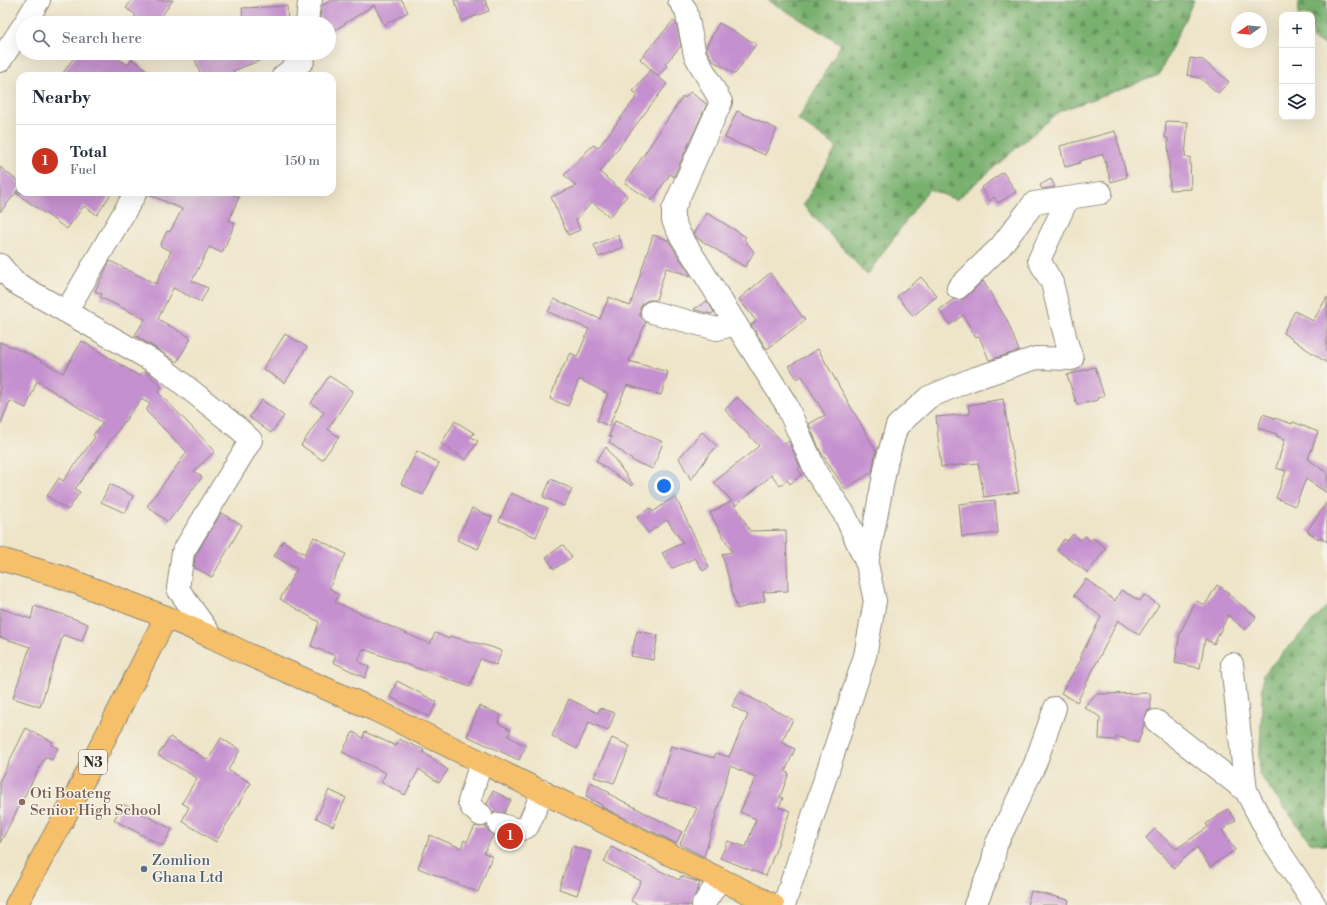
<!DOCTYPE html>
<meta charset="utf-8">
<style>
body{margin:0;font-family:"Libre Bodoni",serif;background:#f2f2f3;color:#1f2937}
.controls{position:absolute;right:12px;top:12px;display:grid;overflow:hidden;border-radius:8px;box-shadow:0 4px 16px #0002}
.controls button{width:36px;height:36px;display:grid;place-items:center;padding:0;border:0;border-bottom:1px solid #e0e1e3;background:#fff;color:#1f2937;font:20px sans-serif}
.compass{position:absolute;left:1231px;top:12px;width:36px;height:36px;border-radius:50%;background:#fff;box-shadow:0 4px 16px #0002;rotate:255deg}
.you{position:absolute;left:664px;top:486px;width:14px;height:14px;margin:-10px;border:3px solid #fff;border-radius:50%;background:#1a73e8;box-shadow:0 0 0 6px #1a73e833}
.badge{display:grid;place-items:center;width:26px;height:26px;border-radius:50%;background:#c8321e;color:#fff;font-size:13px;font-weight:700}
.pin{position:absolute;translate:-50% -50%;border:2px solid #fff;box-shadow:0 1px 4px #0006}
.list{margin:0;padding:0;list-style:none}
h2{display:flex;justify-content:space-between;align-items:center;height:52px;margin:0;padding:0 16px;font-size:17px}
h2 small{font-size:13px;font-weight:400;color:#747a83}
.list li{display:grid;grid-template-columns:26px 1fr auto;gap:12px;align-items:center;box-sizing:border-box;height:72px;padding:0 16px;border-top:1px solid #e0e1e3}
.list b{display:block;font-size:15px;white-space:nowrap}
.list p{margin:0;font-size:13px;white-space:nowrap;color:#747a83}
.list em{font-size:13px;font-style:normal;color:#747a83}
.icon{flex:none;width:22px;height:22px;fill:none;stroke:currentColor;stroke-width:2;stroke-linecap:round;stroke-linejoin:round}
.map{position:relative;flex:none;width:1327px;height:905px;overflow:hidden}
.search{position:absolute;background:#fff;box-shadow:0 4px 16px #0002;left:16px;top:16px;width:320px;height:44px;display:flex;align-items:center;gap:10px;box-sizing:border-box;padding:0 14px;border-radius:22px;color:#747a83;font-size:15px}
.panel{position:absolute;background:#fff;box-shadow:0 4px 16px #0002;left:16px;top:72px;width:320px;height:124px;border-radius:12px}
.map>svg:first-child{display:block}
.forest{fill:url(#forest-firs);stroke:#526e4c}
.building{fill:#c590cf}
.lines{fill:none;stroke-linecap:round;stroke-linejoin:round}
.minor-casing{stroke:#8c887a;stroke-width:24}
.major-casing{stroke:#8c887a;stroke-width:24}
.minor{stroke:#fff;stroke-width:22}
.major{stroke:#f6c06b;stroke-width:22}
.education-dot{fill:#8d6e63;stroke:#f7f3e8;stroke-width:1.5}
.service-dot{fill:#5c6f8a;stroke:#f7f3e8;stroke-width:1.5}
.labels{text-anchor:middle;stroke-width:3;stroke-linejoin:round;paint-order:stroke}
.shield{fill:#f7f3e8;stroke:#686764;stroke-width:1}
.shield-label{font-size:14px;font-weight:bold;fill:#2b2b2b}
.education-label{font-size:15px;fill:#785e54;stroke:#f7f3e8;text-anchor:start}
.service-label{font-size:15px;fill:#4e5e75;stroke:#f7f3e8;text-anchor:start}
</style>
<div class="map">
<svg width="1327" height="905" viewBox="0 0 1327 905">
<defs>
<pattern id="forest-firs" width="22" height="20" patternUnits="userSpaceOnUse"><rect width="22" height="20" fill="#78b06e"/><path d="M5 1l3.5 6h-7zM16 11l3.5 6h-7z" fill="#638f5b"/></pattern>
</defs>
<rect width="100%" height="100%" fill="#f7f3e8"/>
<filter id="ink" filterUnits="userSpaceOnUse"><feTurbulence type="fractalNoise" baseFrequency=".025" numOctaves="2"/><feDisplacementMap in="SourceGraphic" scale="8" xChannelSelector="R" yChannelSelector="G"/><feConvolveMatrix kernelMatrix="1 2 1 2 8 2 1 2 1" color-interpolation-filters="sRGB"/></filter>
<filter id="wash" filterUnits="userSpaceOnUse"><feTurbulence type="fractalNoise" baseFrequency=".012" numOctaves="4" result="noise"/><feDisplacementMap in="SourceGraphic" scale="16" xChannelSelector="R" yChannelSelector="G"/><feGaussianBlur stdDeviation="0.9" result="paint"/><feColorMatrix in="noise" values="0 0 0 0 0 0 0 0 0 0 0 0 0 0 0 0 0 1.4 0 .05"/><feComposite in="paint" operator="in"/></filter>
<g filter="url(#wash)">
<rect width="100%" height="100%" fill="#eee5c9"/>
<path class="forest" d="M768,0H1194L1159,75L1060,111L956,200L929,189L867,275L803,205L837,147L798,120L841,44Z
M1299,0H1327V46L1312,39V15H1298Z
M1327,606V845L1310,842L1259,774L1263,674Z"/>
<g id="blocks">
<path class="building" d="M132,0H173L157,23H130L136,15L126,8Z
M331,0H402L408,12L384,25L374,5L330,33L329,23H324L320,17L322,6Z
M454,0H485L489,11L462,21Z
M287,6L288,23H243L242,8Z
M673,21L676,23L681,46L665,64L667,66L658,76L640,59Z
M719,23L756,44L735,74L713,61L707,51L706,46Z
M77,53H110L128,65L132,59L155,76H61Z
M193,53H276V54L233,71L235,76H201Z
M1190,58L1203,60L1229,82L1218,93L1200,78L1187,75Z
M650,70L667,84L600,172L627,196L610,217L592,202L576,220L580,230L568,235L551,197L576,186L564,175L593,145L598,148L638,95L633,91Z
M690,92L707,104L675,174L674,177L670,174L652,201L625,183L683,96L685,98Z
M737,111L777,129L765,155L725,138Z
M1166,121L1188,122L1185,157H1190L1191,189L1170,190L1168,138H1165Z
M1115,131L1127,177L1111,182L1103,154L1080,161V163L1065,167L1060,146Z
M0,167L20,183V187L16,192H112L97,215L84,206L67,229L16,193L0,212Z
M1003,172L1016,192L998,203L994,197L990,201L981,188Z
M1051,179L1055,187L1042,189L1040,185Z
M148,192H228L239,197L229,220L235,223L222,253L209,247L192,281L208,288L201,302L173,288L158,319L191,338L177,362L135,335L145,319L100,297L102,294L95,291L110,261L156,284L171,251L160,246L167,231L170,232L182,209L148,194Z
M707,213L746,237L744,239L754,252L745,267L697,238L694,234Z
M618,235L623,247L599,257L594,245Z
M653,235L668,240L691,276L666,268L656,300H648L643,303L640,308V316L646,322L629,361L668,372L661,395L627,385L609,426L597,421L608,394L579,379L568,406L550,399L559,374L571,353L577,357L589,329L548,312L554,299L600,319L609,297L630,306Z
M770,273L805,320L767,349L751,325L756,321L739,299Z
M921,277L937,296L913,316L897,296Z
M983,281L1007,320L1019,351L989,360L979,336L976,338L963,315L950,325L939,310L954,299L961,300L966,297Z
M1327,297V363L1283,333L1295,311L1313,321Z
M707,301L714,312L711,314L695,310L694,309Z
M285,334L307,347L285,383L263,369Z
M82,341L139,376L144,371L162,387L158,392L215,451L194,471L202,477L168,522L147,506L187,452L146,411L150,404L141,399L75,489L80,492L68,510L47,496L59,478L63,481L95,437L93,435L103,423L37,381L26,408L10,401L0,425V342L29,354L63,373Z
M818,349L876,451L872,472L845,489L820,451L809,424L825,415L802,376L797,379L789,366Z
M1095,367L1104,396L1097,398L1098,400L1077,405L1067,375Z
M329,376L353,391L328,429L339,437L322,460L301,445L324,412L311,403Z
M737,397L785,444L789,441L800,467L798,470L802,474L790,484L787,480L780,486L772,475L736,505L734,503L750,531L786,530L787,562L788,591L763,592L765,601L737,609L722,554L732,552L710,513L732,501L714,482L759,446L725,410Z
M1003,399L1019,492L984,497L978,463L941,467L936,417L970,414L968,405Z
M262,400L284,416L271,433L249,417Z
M1263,414L1292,424L1293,422L1318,432L1308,459L1327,473V493L1306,479L1295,506L1276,498L1286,471L1276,468L1285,439L1276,436L1277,434L1258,428Z
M455,421L474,433L471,437L478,441L466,460L441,444Z
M615,421L663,442L653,469L635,462L609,442L612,437L609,436Z
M702,432L717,446L706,459L691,480L679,458Z
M606,447L633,485L632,486L596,461Z
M417,451L439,463L423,495L401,484Z
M551,479L572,489L564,506L543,497Z
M110,484L133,496L125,513L101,502Z
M511,493L548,508L536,537L499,521Z
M675,496L709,567L703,571L695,558L673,568L671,567L662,553L683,543L667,520L648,533L637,517L650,508L653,512Z
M995,500L998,533L962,537L959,504Z
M1327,502V542L1320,537L1318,539L1307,531Z
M472,508L492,517L478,549L457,540Z
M221,513L242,525L212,577L194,567L195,556Z
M1073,534L1081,540L1085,536L1090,541L1093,538L1106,548L1088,573L1057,550L1064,539L1067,541Z
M314,537L346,554L329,588L339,595L335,602L430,644L435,633L449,639L450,636L491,647L502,651L496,665L480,659L470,687L363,649L358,661L369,667L365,678L333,662L336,656L311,646L319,622L280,599L297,569L274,556L283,541L305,554Z
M563,545L572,557L554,569L546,557Z
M1086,579L1115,601L1121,590L1140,601L1144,595L1159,605L1139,635L1118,620L1077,702L1061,693L1082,658L1080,657L1101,617L1074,595Z
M1217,585L1229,593L1228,594L1256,617L1245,630L1228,615L1214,644L1205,639L1200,668L1175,663L1180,633L1196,601L1205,605Z
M34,606L62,614L88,624L82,641L63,635L40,707L13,698L30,647L0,637V608L31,619Z
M637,631L658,635L653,660L631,656Z
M397,681L437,702L429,717L390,697Z
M740,692L793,720L781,742L795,749L785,772L789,773L780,797L783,798L779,807L790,811L766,876L720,858L728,841L746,847L756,819L740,812L756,777L730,766L704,857L680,844L697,808L656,796L671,746L714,758L716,753L729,757L748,715L732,706Z
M1150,693L1151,710H1148L1144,719V724L1138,743L1116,736V740L1099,739L1100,717L1084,707L1096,694Z
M569,699L598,713L600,708L615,713L608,731L589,722L577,749L552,736Z
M479,706L501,715L498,723L511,730L508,736L526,746L519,760L467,736Z
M26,728L53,742L51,745L58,748L52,760L45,757L0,843V780Z
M353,732L363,738L365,732L396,746L399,739L424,750L423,752L448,770L439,783L419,769L405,795L381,782L386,773L342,752Z
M170,737L208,760L221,738L240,750L228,770L251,783L216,842L182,821L189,807L182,803L197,778L158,755Z
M612,738L630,746L614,783L594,777Z
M591,782L610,793L609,794L682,832L676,843L602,807L603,806L586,796Z
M329,790L346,798L333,826L316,818Z
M493,791L511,800L504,813L497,812L493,813L487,804Z
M123,804L172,829L163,846L114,820Z
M1228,809L1236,820L1222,830L1235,850L1210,867L1197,847L1174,868L1146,838L1155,829L1176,849L1208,827L1206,824Z
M475,826L480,827L487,826L489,832L493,835L484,853L492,856L478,892L418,868L430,835L461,848L464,840L467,842Z
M572,846L591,852L577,895L559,889Z
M611,847L679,880L681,876L700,883L691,905H639L631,901L641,881L604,862Z
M1031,891L1069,900L1068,905H1027Z"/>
</g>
</g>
<g filter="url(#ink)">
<use href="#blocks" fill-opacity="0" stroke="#8c887a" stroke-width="1"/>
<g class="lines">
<g class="minor-casing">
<path id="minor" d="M679,0L686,10L695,55L721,102L673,210V220L680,235L786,404L817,474L845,515L867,564L875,601L865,656L784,905
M25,23L39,0
M307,23L309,3L311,0
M0,61L23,26
M283,76L303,61L305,53
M0,265L14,282L158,364L238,428L251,440L183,552L178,589L212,637
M958,288L1001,246L1034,203L1068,198
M66,312L136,192
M652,312L717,329L736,324
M867,564L887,460L897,426L929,397L970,380L1036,358L1072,359L1067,344L1052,283L1039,260L1068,198L1101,193
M1232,664L1246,791L1270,837L1315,905
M1156,721L1246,791
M481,762L469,802L472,808L481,815
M499,824C509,827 519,833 528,826L543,791
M703,905L720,879
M975,905L992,865L996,845L1035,764L1055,708"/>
</g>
<g class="major-casing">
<path id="major" d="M0,559L59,576L166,617L212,637L249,655L375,710L773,905
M16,905L71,805L166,617"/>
</g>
<use href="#minor" class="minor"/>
<use href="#major" class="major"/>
</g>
</g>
<circle class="education-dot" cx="22" cy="802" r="4"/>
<circle class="service-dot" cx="144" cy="869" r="4"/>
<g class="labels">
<rect class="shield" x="79" y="750" width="28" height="24" rx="3"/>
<g class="shield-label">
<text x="93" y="767">N3</text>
</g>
<g class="education-label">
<text x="30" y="798">Oti Boateng<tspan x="30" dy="17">Senior High School</tspan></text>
</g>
<g class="service-label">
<text x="152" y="865">Zomlion<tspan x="152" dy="17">Ghana Ltd</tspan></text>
</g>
</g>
</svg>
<div class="controls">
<button>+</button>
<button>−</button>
<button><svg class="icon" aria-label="layers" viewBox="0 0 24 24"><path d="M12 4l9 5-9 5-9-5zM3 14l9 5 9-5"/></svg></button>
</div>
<svg class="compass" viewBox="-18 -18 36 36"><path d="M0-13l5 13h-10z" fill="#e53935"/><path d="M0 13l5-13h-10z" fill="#747a83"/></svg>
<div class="you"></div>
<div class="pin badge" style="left:510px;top:836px">1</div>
<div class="search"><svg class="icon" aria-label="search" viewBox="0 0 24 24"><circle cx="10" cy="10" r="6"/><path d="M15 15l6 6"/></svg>Search here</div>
<section class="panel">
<h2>Nearby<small></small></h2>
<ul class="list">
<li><span class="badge">1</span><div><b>Total</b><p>Fuel</p></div><em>150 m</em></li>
</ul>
</section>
</div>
